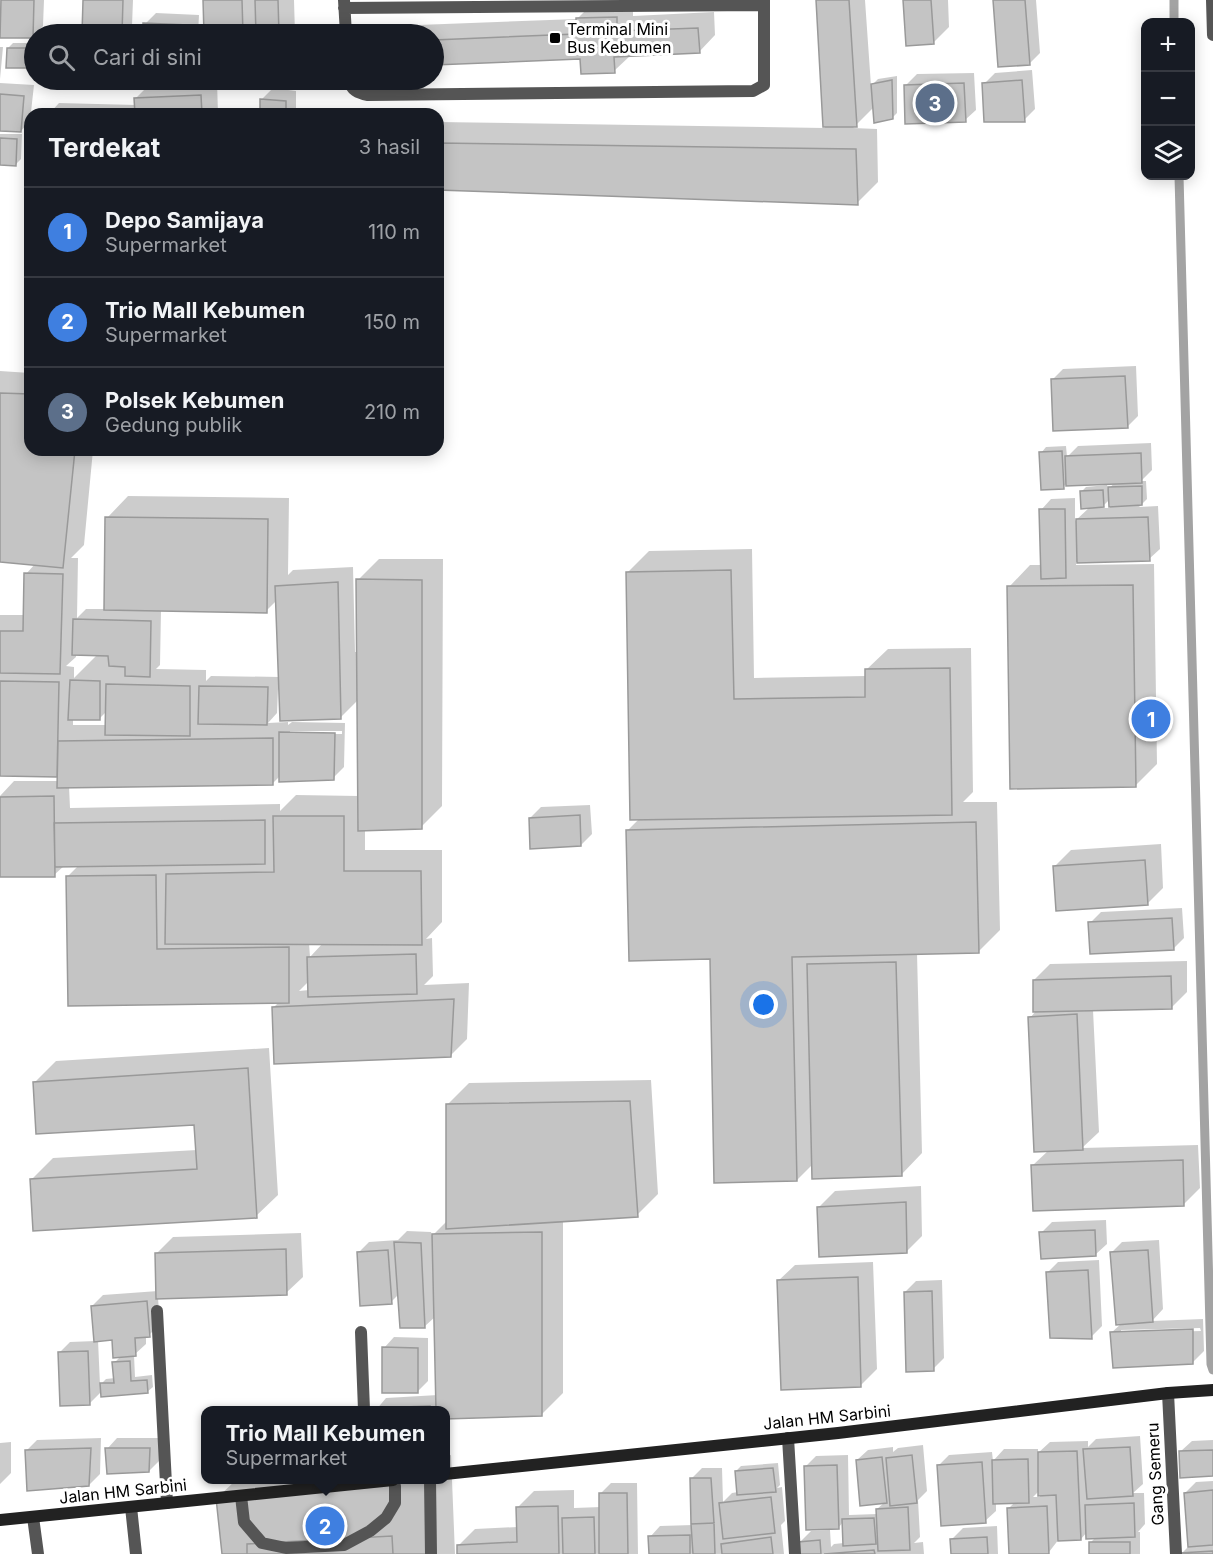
<!DOCTYPE html>
<html lang="id">
<meta charset="utf-8">
<style>
body{margin:0;font-family:Inter,sans-serif;background:#242831;color:#f1f3f6}
.controls{position:absolute;right:18px;top:18px;display:grid;overflow:hidden;border-radius:12px;box-shadow:0 3px 15px #0003}
.controls button{width:54px;height:54px;display:grid;place-items:center;padding:0;border:0;border-bottom:2px solid #363941;background:#171b24;color:#f1f3f6;font:30px sans-serif}
.you{position:absolute;left:764px;top:1005px;width:21px;height:21px;margin:-15px;border:4px solid #fff;border-radius:50%;background:#1a73e8;box-shadow:0 0 0 9px #1a73e833}
.badge{display:grid;place-items:center;width:39px;height:39px;border-radius:50%;background:#8c9099;color:#fff;font-size:20px;font-weight:700}
.pin{position:absolute;translate:-50% -50%;border:3px solid #fff;box-shadow:0 2px 6px #0006}
.popup{position:absolute;left:201px;top:1406px;width:249px;height:78px;box-sizing:border-box;display:grid;place-content:center;border-radius:12px;background:#171b24;filter:drop-shadow(0 2px 4px #0005);font-size:20px;white-space:nowrap;color:#9ea1a6}
.popup b{font-size:22px;color:#f1f3f6}
.popup::after{content:'';position:absolute;left:50%;top:100%;margin-left:-12px;border:12px solid transparent;border-top-color:#171b24}
.list{margin:0;padding:0;list-style:none}
h2{display:flex;justify-content:space-between;align-items:center;height:78px;margin:0;padding:0 24px;font-size:26px}
h2 small{font-size:20px;font-weight:400;color:#9ea1a6}
.list li{display:grid;grid-template-columns:39px 1fr auto;gap:18px;align-items:center;box-sizing:border-box;height:90px;padding:0 24px;border-top:2px solid #363941}
.list b{display:block;font-size:22px;white-space:nowrap}
.list p{margin:0;font-size:20px;white-space:nowrap;color:#9ea1a6}
.list em{font-size:20px;font-style:normal;color:#9ea1a6}
.icon{flex:none;width:33px;height:33px;fill:none;stroke:currentColor;stroke-width:2;stroke-linecap:round;stroke-linejoin:round}
.map{position:relative;flex:none;width:1213px;height:1554px;overflow:hidden}
.search{position:absolute;background:#171b24;box-shadow:0 3px 15px #0003;left:24px;top:24px;width:420px;height:66px;display:flex;align-items:center;gap:15px;box-sizing:border-box;padding:0 21px;border-radius:33px;color:#9ea1a6;font-size:22px}
.panel{position:absolute;background:#171b24;box-shadow:0 3px 15px #0003;left:24px;top:108px;width:420px;height:348px;border-radius:18px}
.map>svg:first-child{display:block}
.shadow{fill:#0003;fill-rule:evenodd}
.lines{fill:none;stroke-linecap:round;stroke-linejoin:round}
.stream{stroke:#a3a3a3;stroke-width:9}
.building{fill:#c4c4c4;stroke:#999;stroke-width:1.5}
.service{stroke:#555;stroke-width:12}
.minor{stroke:#555;stroke-width:12}
.secondary{stroke:#222;stroke-width:12}
.poi-dot{fill:#000;stroke:#fff;stroke-width:2}
.labels{text-anchor:middle;stroke-width:6;stroke-linejoin:round;paint-order:stroke}
.poi-label{font-size:16px;fill:#000;stroke:#fff;text-anchor:start}
.street-label{font-size:16px;fill:#000;stroke:#fff}
</style>
<div class="map">
<svg width="1213" height="1554" viewBox="0 0 1213 1554">
<rect width="100%" height="100%" fill="#fff"/>
<path class="shadow" d="M0,0H44L43,26L33,37L0,30Z
M84,0H133L132,26L123,34H83Z
M205,0H294L295,34H206Z
M818,0H865L871,86L878,79L897,76V113L892,118L874,107L853,128L877,129L878,182L857,203L438,189V122L825,128Z
M905,0H948L949,27L933,43Z
M995,0H1036L1040,53L1029,64Z
M633,1V16L714,12L715,35L699,52L631,55L614,71L582,58L434,64V34H409L418,25L577,19L594,2Z
M156,13L199,15L198,34H144L145,24Z
M13,43H34V67L8,66V48Z
M0,47H3L0,79Z
M1032,70L1035,109L1024,120L984,84L995,73Z
M974,73L976,110L965,120L906,85L917,74Z
M207,80H245L217,81L218,114H49L59,103L136,105V98L152,82Z
M0,83L34,85L30,121L21,131L0,129Z
M273,88L296,91V114H261L262,99Z
M0,134H22L21,159L16,164L0,163Z
M1136,366L1138,416L1127,427L1052,380L1063,369Z
M0,371L30,373V450H93L84,545L71,558H78L77,618L86,609H106L107,518L128,496L289,498L288,575L293,570L353,567L355,652H358V580L379,559H443L442,806L421,827L365,830V850H442V922L426,939L432,938L433,976L424,985L469,983L467,1039L451,1055L274,1007L280,1001L69,1004L67,877L79,865L64,866L54,875L0,876V796L14,781H58V776L0,774V615H25L26,574L35,564L0,560ZM277,600L280,677L211,676L206,681V670L156,669L160,665L161,610L266,611ZM76,654H98L74,678V667L66,666L76,657ZM278,689L340,718L359,699V796L296,795L280,811V804L70,808L69,786L273,783L281,775L333,778L344,767L345,723L292,722L288,725V722L268,723L277,713ZM107,711V725H73V718L99,719ZM290,731H342V734H290ZM309,943H323L310,957ZM309,981V990L299,991Z
M1151,443L1152,470L1141,481H1146L1147,499L1139,507L1158,506L1160,549L1149,559L1076,562V565L1154,564L1157,764L1136,785L1009,587L1030,565H1042L1041,510L1051,499L1075,498V521L1090,507L1081,492L1086,487L1107,485L1108,490L1115,482L1066,484L1063,487L1041,453L1046,447L1066,446L1067,457L1078,446ZM1110,499V508H1101Z
M752,549L754,678L866,676V670L888,649L971,648L973,792L963,802H997L1000,930L978,952L917,953L922,1153L901,1175L814,1163L797,1180L711,957L628,830L640,818L628,572L649,551Z
M590,805L592,834L581,845L530,818L541,807Z
M1161,844L1163,888L1147,904L1055,866L1071,850Z
M1182,908L1184,938L1173,949L1090,923L1101,912Z
M1187,961V992L1171,1008L1093,1010L1099,1132L1082,1148L1198,1145L1200,1188L1183,1205L1033,1165L1049,1150L1030,1018L1035,1012L1034,980L1050,964Z
M269,1048L278,1195L256,1216L31,1180L53,1158L197,1150L196,1123L35,1082L56,1061Z
M651,1080L658,1194L637,1215L563,1220V1393L542,1414L445,1417V1410H376L386,1398L438,1395L436,1316L424,1327L399,1294L391,1302L358,1253L369,1242L398,1240L407,1231L431,1232L432,1236L448,1220V1104L469,1083Z
M921,1186L922,1236L906,1252L819,1207L835,1191Z
M1106,1220L1107,1244L1096,1254L1041,1233L1052,1222Z
M301,1233L303,1277L286,1293L158,1298L160,1324L149,1335H146V1344L134,1355L135,1377L152,1375L153,1387L147,1392L102,1391L89,1404L60,1352L70,1342L95,1341L92,1306L103,1295L158,1291L157,1253L173,1237ZM113,1338L121,1356L114,1363L115,1378L106,1379L100,1385L98,1340Z
M1159,1240L1163,1309L1152,1321L1203,1319L1204,1351L1193,1362L1111,1333L1122,1323L1111,1253L1122,1242ZM1200,1328L1201,1331L1121,1333V1330Z
M1099,1260L1102,1326L1091,1337L1047,1273L1058,1262Z
M873,1262L877,1369L861,1385L778,1281L795,1265Z
M942,1280L944,1358L933,1369L905,1292L916,1281Z
M394,1337L428,1338V1381L417,1392L384,1348Z
M1140,1436L1143,1484L1133,1493H1144L1145,1524L1138,1532H1140V1554H1090V1543L1096,1537L1087,1532L1081,1539H1059L1049,1552L1009,1508L1015,1502L996,1503V1511L985,1521L938,1466L949,1455L992,1452L993,1461L1004,1449H1038V1453L1050,1442L1088,1441V1447L1096,1439ZM1040,1490V1497H1033Z
M101,1438L100,1474L89,1485L26,1451L37,1440Z
M117,1438H160V1460L149,1471L107,1449Z
M1213,1440V1475L1181,1451L1192,1441Z
M11,1442V1473L0,1484V1443Z
M923,1445L927,1491L918,1500L920,1537L914,1543L923,1542L924,1554H801L800,1542L811,1531L830,1530L831,1547L834,1544L844,1543L843,1522L839,1527L805,1467L816,1456L848,1455L849,1515L877,1514V1509L885,1502L857,1460L868,1450L893,1447V1452L898,1448Z
M451,1455L455,1554H223L217,1498L236,1480H445V1456Z
M778,1463L780,1485L777,1488L782,1487L785,1521L781,1525L784,1554H650V1537L660,1526L693,1525L691,1479L702,1468H722L723,1502L732,1493L738,1492L736,1471L741,1466Z
M1213,1481V1554H1181L1189,1546L1185,1493L1196,1482Z
M611,1483H637L638,1554H459V1545L475,1529L518,1527V1507L534,1491L574,1490V1508L601,1507L600,1494Z
M997,1526L998,1554H953L952,1539L963,1528Z"/>
<g class="lines">
<path class="stream" d="M1174,0V22
M1179,176L1211,1364L1213,1370"/>
</g>
<path class="building" d="M1,0H34L33,38H0Z
M83,0H123L122,34H82Z
M203,0H242L243,34H204Z
M255,0H278L279,34H256Z
M816,0H849L857,127H823Z
M903,0H931L934,44L906,46Z
M993,0H1025L1030,65L998,67Z
M617,17V31L698,28L700,53L614,57L615,73L581,74L580,59L434,65V40L576,34V18Z
M143,23L188,25V34H143Z
M7,48H34V68H6Z
M205,80H244V82L205,83Z
M258,80H281V81L259,82Z
M892,80L893,119L874,123L871,84Z
M1022,80L1025,122H984L982,83Z
M964,83L966,122L905,124L904,85Z
M0,94L24,96L21,132L0,131Z
M201,95L202,114H135L134,98Z
M260,99L286,101V114H260Z
M0,138L17,139L16,166L0,165Z
M438,143L856,149L858,205L438,190Z
M26,288H30V351H25Z
M1125,376L1128,428L1053,431L1051,379Z
M0,393L30,394V450H75L63,568L0,562Z
M1062,451L1064,489L1041,490L1039,452Z
M1141,453L1142,483L1066,486L1065,456Z
M1142,486V505L1109,507L1108,487Z
M1103,490L1104,507L1081,509L1080,491Z
M1039,509H1065L1066,578L1041,579Z
M105,517L268,519L267,613L104,610Z
M1148,517L1150,561L1077,563L1076,519Z
M731,570L734,699L865,697V669L950,668L952,815L630,820L626,572Z
M24,573L63,574L60,674L0,673V631H23Z
M356,579L422,580V829L358,831Z
M338,582L341,719L280,721L275,586Z
M1133,585L1136,787L1010,789L1007,586Z
M73,619L151,621L150,677L125,676V667L109,666L108,656L72,655Z
M70,680L100,681V720H68Z
M0,681L59,682L57,777L0,776Z
M106,684L190,686V736L105,735Z
M199,686L268,687L267,725L198,724Z
M279,732L335,733L334,780L279,782Z
M273,738V785L57,788L58,741Z
M54,796L55,877H0V797Z
M580,815L581,846L530,849L529,818Z
M273,816H344V871H421L422,945L165,944L166,874L274,872Z
M265,820V864L55,867L54,823Z
M976,822L979,953L792,957L797,1181L714,1183L710,959L629,961L626,830Z
M1145,860L1148,905L1056,911L1053,866Z
M156,875L157,949L289,947V1003L68,1006L66,876Z
M1172,918L1174,950L1090,954L1088,922Z
M416,954L417,994L308,997L307,957Z
M896,962L902,1176L812,1179L807,964Z
M1171,976L1172,1009L1033,1012V980Z
M454,999L451,1057L274,1064L272,1007Z
M1077,1014L1083,1150L1034,1152L1028,1017Z
M248,1068L257,1218L33,1231L30,1179L197,1169L194,1125L36,1134L33,1082Z
M630,1101L638,1217L446,1229V1104Z
M1183,1160L1184,1206L1033,1211L1031,1165Z
M906,1202L907,1253L819,1257L817,1207Z
M1095,1230L1096,1256L1041,1259L1039,1232Z
M542,1232V1416L445,1419V1410H436L432,1234Z
M394,1242L421,1243L425,1328H400Z
M286,1249L287,1295L156,1299L155,1253Z
M388,1250L392,1304L360,1306L357,1252Z
M1148,1250L1153,1322L1116,1325L1110,1252Z
M1088,1270L1092,1339L1050,1338L1046,1272Z
M858,1277L861,1387L781,1390L777,1280Z
M932,1291L934,1371L906,1372L904,1292Z
M147,1301L150,1337L135,1338L136,1356L113,1358L112,1340L94,1342L91,1306Z
M1193,1329V1364L1113,1368L1110,1332Z
M382,1347L418,1348V1393H382Z
M88,1351L90,1405L60,1406L58,1352Z
M130,1361L131,1381L147,1380L148,1393L101,1397L100,1383H114L112,1362Z
M430,1406V1410H374V1408Z
M1130,1447L1133,1496L1087,1499L1083,1449Z
M91,1448L89,1486L27,1491L25,1450Z
M105,1448H150L149,1472L107,1474Z
M1213,1450V1476L1180,1478L1179,1451Z
M1077,1451L1081,1540L1058,1541L1056,1495L1038,1496V1452Z
M912,1455L917,1503L890,1506L886,1458Z
M882,1457L887,1503L860,1506L856,1460Z
M1028,1459L1029,1503L993,1504L992,1460Z
M982,1462L986,1523L941,1526L937,1465Z
M837,1465L839,1529L806,1530L804,1466Z
M773,1468L776,1492L737,1495L735,1471Z
M690,1478H711L714,1523L691,1524Z
M394,1480H430L433,1554H222L216,1498Z
M1213,1490V1545L1188,1547L1184,1493Z
M599,1493H627L628,1554H599Z
M771,1497L775,1533L723,1539L719,1503Z
M1134,1503L1135,1537L1086,1539L1085,1505Z
M558,1506L559,1554H457V1545L517,1542L516,1507Z
M1047,1506L1049,1554H1009L1007,1508Z
M908,1507L910,1550L878,1551L876,1509Z
M594,1517L595,1554H563L562,1518Z
M874,1518L876,1544L843,1546L842,1519Z
M714,1523L715,1554H693L691,1524Z
M690,1535V1554H649L648,1536Z
M392,1536L393,1554H247V1544Z
M771,1537L773,1554H722L721,1544Z
M987,1537L988,1554H951L950,1539Z
M820,1540L821,1554H799L798,1542Z
M1089,1542H1130V1554H1089Z
M874,1550L875,1554H824Z
M1213,1551V1554H1180V1553Z"/>
<g class="lines">
<path class="service" d="M344,0L346,34
M344,8L764,5
M349,80C351,90 358,93 368,95L753,91L764,85V0
M157,1311L167,1503
M361,1332L364,1410
M241,1496L244,1522L262,1543L286,1548L344,1545L370,1531L386,1518L395,1503V1486
M131,1507L136,1554
M33,1517L38,1554"/>
<path class="minor" d="M1212,0L1213,35
M1168,1393L1176,1554
M788,1438L795,1554
M430,1480L431,1554"/>
<path class="secondary" d="M445,1474L838,1433L1168,1393L1213,1390
M0,1520L393,1480"/>
</g>
<rect class="poi-dot" x="549" y="32" width="12" height="12" rx="3"/>
<g class="labels">
<g class="poi-label">
<text x="567" y="35">Terminal Mini<tspan x="567" dy="18">Bus Kebumen</tspan></text>
</g>
<g class="street-label">
<text transform="translate(827 1417) rotate(-6)" y="6">Jalan HM Sarbini</text>
<text transform="translate(1155 1474) rotate(-93)" y="6">Gang Semeru</text>
<text transform="translate(123 1491) rotate(-6)" y="6">Jalan HM Sarbini</text>
</g>
</g>
</svg>
<div class="controls">
<button>+</button>
<button>−</button>
<button><svg class="icon" aria-label="layers" viewBox="0 0 24 24"><path d="M12 4l9 5-9 5-9-5zM3 14l9 5 9-5"/></svg></button>
</div>
<div class="you"></div>
<div class="pin badge" style="left:1151px;top:719px;background:#3f7fe0">1</div>
<div class="pin badge" style="left:325px;top:1526px;background:#3f7fe0">2</div>
<div class="popup"><b>Trio Mall Kebumen</b>Supermarket</div>
<div class="pin badge" style="left:935px;top:103px;background:#5c6f8a">3</div>
<div class="search"><svg class="icon" aria-label="search" viewBox="0 0 24 24"><circle cx="10" cy="10" r="6"/><path d="M15 15l6 6"/></svg>Cari di sini</div>
<section class="panel">
<h2>Terdekat<small>3 hasil</small></h2>
<ul class="list">
<li><span class="badge" style="background:#3f7fe0">1</span><div><b>Depo Samijaya</b><p>Supermarket</p></div><em>110 m</em></li>
<li><span class="badge" style="background:#3f7fe0">2</span><div><b>Trio Mall Kebumen</b><p>Supermarket</p></div><em>150 m</em></li>
<li><span class="badge" style="background:#5c6f8a">3</span><div><b>Polsek Kebumen</b><p>Gedung publik</p></div><em>210 m</em></li>
</ul>
</section>
</div>
